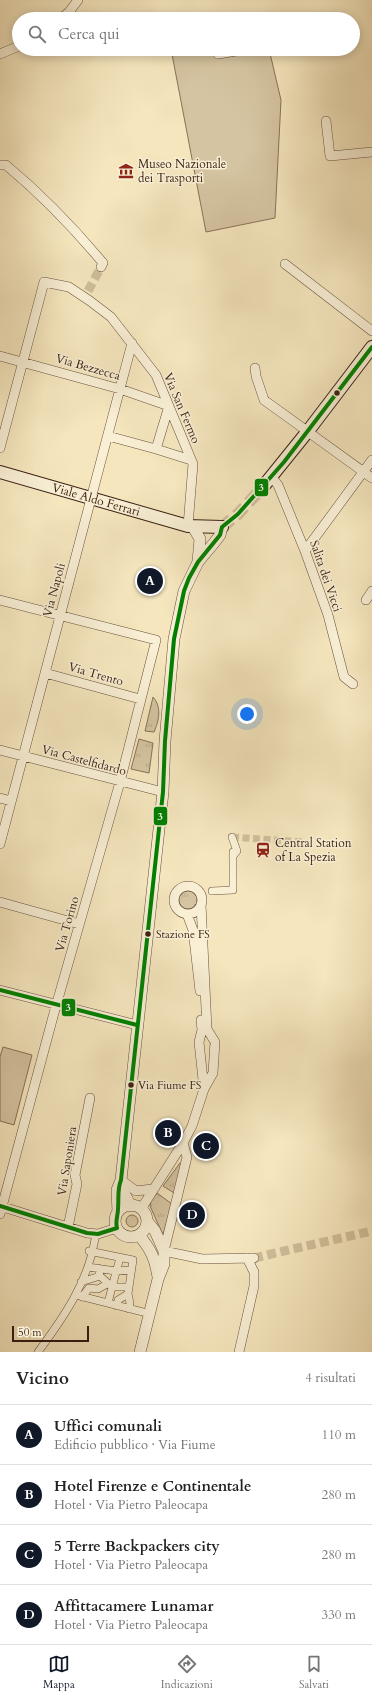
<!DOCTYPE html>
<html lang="it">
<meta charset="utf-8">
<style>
body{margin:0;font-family:Cardo,serif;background:#f2f2f2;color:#222}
.scale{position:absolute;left:12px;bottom:10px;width:77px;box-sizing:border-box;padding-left:4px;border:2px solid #3a1f11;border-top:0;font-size:11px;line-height:14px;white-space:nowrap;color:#3a1f11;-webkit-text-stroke:3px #f8efd5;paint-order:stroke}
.you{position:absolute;left:247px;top:714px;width:14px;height:14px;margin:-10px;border:3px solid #fff;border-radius:50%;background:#1a73e8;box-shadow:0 0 0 6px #1a73e833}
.badge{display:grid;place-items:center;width:26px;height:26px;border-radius:50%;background:#111827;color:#fff;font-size:13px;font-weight:700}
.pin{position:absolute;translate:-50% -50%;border:2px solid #fff;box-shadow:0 1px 4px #0006}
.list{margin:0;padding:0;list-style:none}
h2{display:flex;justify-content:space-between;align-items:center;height:52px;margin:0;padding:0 16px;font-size:17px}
h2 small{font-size:13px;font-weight:400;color:#767676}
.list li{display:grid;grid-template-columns:26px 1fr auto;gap:12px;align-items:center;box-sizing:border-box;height:60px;padding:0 16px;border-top:1px solid #e0e0e0}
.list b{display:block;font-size:15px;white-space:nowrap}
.list p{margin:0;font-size:13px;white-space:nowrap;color:#767676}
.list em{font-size:13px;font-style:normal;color:#767676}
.icon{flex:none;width:22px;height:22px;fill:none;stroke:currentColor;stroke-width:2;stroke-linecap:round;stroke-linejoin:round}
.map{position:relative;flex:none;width:372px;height:1352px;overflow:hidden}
.search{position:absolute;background:#fff;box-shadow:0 2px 10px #0003;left:12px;right:12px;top:12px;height:44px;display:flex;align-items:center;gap:10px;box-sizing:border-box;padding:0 14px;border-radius:22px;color:#767676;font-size:15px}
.sheet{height:292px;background:#fff}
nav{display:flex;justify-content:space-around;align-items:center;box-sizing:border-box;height:56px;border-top:1px solid #e0e0e0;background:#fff;font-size:11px;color:#767676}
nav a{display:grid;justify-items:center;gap:2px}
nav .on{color:#111827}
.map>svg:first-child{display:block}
.grass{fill:url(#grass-tufts);stroke:#887259}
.garden{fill:#d5c4a1;stroke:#887259}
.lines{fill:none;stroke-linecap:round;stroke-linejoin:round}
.pedestrian-tunnel{stroke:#d0be9b;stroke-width:7;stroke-dasharray:7 3.5;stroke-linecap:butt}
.minor-tunnel{stroke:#d0be9b;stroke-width:9;stroke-dasharray:9 4.5;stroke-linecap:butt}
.secondary-tunnel{stroke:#d0be9b;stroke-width:12;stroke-dasharray:12 6;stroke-linecap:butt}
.pedestrian-casing{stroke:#69513c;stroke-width:8}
.minor-casing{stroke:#69513c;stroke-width:10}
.tertiary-casing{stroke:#69513c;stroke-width:12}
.secondary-casing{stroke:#3a1f11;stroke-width:14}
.pedestrian{stroke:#f8efd5;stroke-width:7}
.minor{stroke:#f8efd5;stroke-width:9}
.tertiary{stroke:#f8efd5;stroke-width:11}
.secondary{stroke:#f8efd5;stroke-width:12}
.bus-1-casing{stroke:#f8efd5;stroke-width:7}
.bus-1{stroke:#008000;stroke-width:4}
.bus-dot{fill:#3a1f11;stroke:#f8efd5;stroke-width:1.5}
.labels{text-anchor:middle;stroke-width:3;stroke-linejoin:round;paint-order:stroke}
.bus-label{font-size:11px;fill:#3a1f11;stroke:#f8efd5;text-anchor:start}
.poi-label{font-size:12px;fill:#3a1f11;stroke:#f8efd5;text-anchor:start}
.street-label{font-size:12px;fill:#3a1f11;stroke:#f8efd5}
.line-badge{stroke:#f8efd5;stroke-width:1.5}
.badge-label{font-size:11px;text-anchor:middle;font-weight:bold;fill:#fff}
</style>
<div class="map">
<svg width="372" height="1352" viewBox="0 0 372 1352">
<defs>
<pattern id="grass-tufts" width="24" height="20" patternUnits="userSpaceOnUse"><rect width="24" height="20" fill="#d5c4a1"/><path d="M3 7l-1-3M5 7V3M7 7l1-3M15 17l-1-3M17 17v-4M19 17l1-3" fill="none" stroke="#b8a88a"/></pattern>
</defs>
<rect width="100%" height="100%" fill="#f5e6be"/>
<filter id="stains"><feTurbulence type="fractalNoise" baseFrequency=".005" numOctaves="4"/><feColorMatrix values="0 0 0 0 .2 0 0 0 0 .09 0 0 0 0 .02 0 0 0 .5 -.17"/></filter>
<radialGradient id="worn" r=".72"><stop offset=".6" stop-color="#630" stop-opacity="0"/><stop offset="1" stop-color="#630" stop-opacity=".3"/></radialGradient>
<path class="grass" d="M153,697C162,707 159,721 154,732L145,731Z
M139,739L153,743L149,773L131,769Z
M179 900a9 9 0 1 1 18 0a9 9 0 1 1-18 0Z
M180,1163L181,1166L174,1193L163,1186Z
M157,1193L172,1204L163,1235L150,1206L151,1201Z
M126 1221a6 6 0 1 1 12 0a6 6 0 1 1-12 0Z"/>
<path class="garden" d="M171,49H269L281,100L275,218L206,232Z
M3,1047L32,1055L14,1125L0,1121V1057Z"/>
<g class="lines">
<path class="pedestrian-tunnel" d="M232,837L304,842"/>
<path class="minor-tunnel" d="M88,291L101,267
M254,1258L372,1231"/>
<path class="secondary-tunnel" d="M222,527L238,514L262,488"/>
<g class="pedestrian-casing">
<path id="pedestrian" d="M232,837L237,851L233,856
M212,891L233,890V852
M89,1251L133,1260L128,1294L130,1303L129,1309
M120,1258L112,1287H129
M88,1267L116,1271L131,1270
M98,1268L100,1276L112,1287L108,1303
M81,1282L100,1276
M76,1295L143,1312
M82,1297L89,1288L98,1289L107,1284
M117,1306L118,1300L128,1294
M38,1352C64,1317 88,1282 95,1239"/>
</g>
<g class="minor-casing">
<path id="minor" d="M60,19L69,12L78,0
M0,54L19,46
M218,54L248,49
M326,121L330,156L372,152
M0,165H6C42,195 73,227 103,263L101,267
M285,264L372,331
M0,356L120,389L169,406
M255,368L256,376L264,400L372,478
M108,436L156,449L169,406
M0,448L44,282L69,287L90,301L111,317L156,375L193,464L188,526
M156,449L191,460
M271,476L278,485L305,551L328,615L344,677L353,684
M305,551L372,460
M0,600L156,640L120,782L54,1013L0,1214
M366,600L372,591
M45,673L140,699
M0,750L163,792
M0,798L11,801
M0,844L132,343
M174 900a14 14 0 1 1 28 0a14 14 0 1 1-28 0Z
M0,902L79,924
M187,914L193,930L200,991
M0,990L137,1025
M201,1020L202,1030L199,1042L204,1089
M183,1143L187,1157L164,1251L202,1259L254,1258
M121,1180L136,1191L152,1189
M0,1206L87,1233L98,1234L117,1228
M141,1209L183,1143L192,1126L204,1089L213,1073L215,1042L207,1029L201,904
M68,1227L77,1184L75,1175L90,1098
M239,1352L254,1286V1272L247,1258"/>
</g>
<g class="tertiary-casing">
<path id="tertiary" d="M193,527L200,539L198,562
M115 1221a16 16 0 1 1 32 0a16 16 0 1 1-32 0Z
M131,1206L125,1195L121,1180L163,792L165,741L174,639L184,591L198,562L214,543L220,535L222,527
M118,1212L117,1190L121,1180
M139,1235C151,1250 155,1258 158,1277
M140,1352L158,1279L164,1264V1251L155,1231L147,1221"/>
</g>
<g class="secondary-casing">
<g id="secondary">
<path id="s1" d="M0,472L188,526L222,527"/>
<path d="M262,488L308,431L372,347"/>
</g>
</g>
<use href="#pedestrian" class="pedestrian"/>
<use href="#minor" class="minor"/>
<use href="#tertiary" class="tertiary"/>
<use href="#secondary" class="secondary"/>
<g class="bus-1-casing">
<path id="bus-1" d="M0,990L137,1025
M0,1206L87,1233L98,1234L117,1228C115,1221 118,1216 118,1209C119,1198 117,1190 121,1180L163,792L165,741L174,639L184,591L189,578L198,562L220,535L222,527L238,514L284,462L372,347"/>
</g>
<use href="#bus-1" class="bus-1"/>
</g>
<defs>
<g id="museum-bare" transform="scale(1.2)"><path d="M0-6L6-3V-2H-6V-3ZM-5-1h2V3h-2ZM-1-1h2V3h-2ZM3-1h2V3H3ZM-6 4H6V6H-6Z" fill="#8f2418" stroke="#f8efd5" stroke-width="2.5" paint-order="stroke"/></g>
<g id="station-bare" transform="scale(1.2)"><path d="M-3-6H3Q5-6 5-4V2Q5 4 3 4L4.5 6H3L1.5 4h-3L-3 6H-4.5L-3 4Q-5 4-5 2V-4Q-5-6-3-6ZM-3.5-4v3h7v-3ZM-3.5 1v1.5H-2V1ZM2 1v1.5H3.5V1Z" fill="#8f2418" stroke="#f8efd5" stroke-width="2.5" paint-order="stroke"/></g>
</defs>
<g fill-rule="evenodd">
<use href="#museum-bare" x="126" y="171"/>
<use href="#station-bare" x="263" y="850"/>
</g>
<g class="bus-dot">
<circle cx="337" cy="393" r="3.5"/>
<circle cx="148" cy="934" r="3.5"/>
<circle cx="131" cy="1085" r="3.5"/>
</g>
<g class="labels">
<g class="bus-label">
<text x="156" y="938">Stazione FS</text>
<text x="138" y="1089">Via Fiume FS</text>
</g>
<g class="poi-label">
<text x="138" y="168">Museo Nazionale<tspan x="138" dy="14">dei Trasporti</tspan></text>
<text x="275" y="847">Central Station<tspan x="275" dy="14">of La Spezia</tspan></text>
</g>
<g class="street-label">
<text transform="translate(88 367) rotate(16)" y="4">Via Bezzecca</text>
<text transform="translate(182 408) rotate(67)" y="4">Via San Fermo</text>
<text dy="4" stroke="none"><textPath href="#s1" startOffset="100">Viale Aldo Ferrari</textPath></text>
<text transform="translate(326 576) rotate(71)" y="4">Salita dei Vicci</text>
<text transform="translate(54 590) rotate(-75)" y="4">Via Napoli</text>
<text transform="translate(96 674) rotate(16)" y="4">Via Trento</text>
<text transform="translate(84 760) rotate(15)" y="4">Via Castelfidardo</text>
<text transform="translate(67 924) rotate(-74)" y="4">Via Torino</text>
<text transform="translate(67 1161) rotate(-81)" y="4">Via Saponiera</text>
</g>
</g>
<g class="line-badge">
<rect x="254" y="478" width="15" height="19" rx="4" fill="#008000"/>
<rect x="153" y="806" width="15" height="20" rx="4" fill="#008000"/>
<rect x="61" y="998" width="15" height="19" rx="4" fill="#008000"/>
</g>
<g class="badge-label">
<text x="261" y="491">3</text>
<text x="160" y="820">3</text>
<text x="68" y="1011">3</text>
</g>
<rect width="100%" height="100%" filter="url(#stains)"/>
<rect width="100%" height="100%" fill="url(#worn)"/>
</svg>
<div class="scale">50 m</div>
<div class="you"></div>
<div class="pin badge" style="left:150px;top:581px">A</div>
<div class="pin badge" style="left:168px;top:1133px">B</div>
<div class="pin badge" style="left:206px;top:1146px">C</div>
<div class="pin badge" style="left:192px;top:1215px">D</div>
<div class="search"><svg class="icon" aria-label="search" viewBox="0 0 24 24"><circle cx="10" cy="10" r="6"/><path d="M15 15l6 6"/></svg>Cerca qui</div>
</div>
<section class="sheet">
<h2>Vicino<small>4 risultati</small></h2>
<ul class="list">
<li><span class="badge">A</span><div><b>Uffici comunali</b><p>Edificio pubblico · Via Fiume</p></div><em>110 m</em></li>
<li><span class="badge">B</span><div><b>Hotel Firenze e Continentale</b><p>Hotel · Via Pietro Paleocapa</p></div><em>280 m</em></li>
<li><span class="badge">C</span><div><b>5 Terre Backpackers city</b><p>Hotel · Via Pietro Paleocapa</p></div><em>280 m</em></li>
<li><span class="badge">D</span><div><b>Affittacamere Lunamar</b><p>Hotel · Via Pietro Paleocapa</p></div><em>330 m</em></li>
</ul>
</section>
<nav>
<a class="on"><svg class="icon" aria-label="map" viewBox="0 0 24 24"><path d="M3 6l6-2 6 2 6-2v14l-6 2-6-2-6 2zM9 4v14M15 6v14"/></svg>Mappa</a>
<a><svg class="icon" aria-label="directions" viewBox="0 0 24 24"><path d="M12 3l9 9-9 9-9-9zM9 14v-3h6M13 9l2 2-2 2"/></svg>Indicazioni</a>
<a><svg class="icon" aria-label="saved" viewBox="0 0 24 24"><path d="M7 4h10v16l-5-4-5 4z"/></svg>Salvati</a>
</nav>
